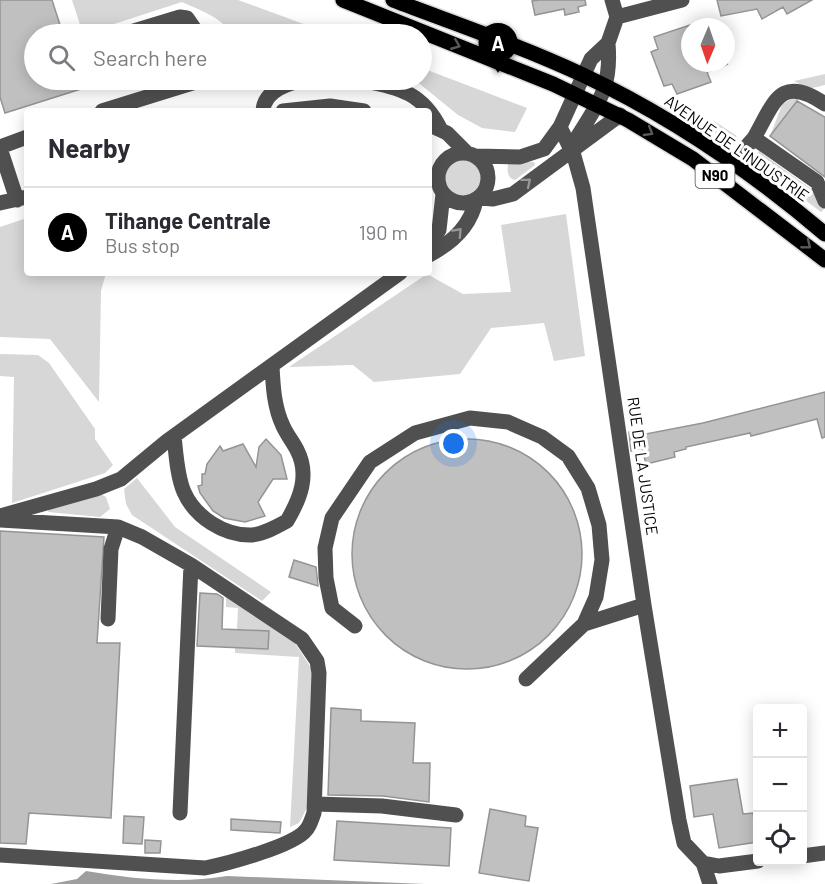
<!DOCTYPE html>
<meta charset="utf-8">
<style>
body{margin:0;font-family:Barlow,sans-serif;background:#f2f2f3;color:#2b2b33}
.controls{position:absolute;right:18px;bottom:18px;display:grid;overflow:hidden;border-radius:6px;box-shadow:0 3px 15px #0003}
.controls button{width:54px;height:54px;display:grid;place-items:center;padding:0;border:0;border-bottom:2px solid #e1e1e2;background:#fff;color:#2b2b33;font:30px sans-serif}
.compass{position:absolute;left:681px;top:18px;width:54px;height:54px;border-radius:50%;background:#fff;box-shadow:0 3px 15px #0003;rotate:182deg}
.you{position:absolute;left:454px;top:444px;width:21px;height:21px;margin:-15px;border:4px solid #fff;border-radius:50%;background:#1a73e8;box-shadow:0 0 0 9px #1a73e833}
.badge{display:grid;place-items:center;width:39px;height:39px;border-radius:50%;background:#000;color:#fff;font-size:20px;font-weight:700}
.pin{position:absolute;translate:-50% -50px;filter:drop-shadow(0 2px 3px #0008)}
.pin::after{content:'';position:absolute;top:32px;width:21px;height:18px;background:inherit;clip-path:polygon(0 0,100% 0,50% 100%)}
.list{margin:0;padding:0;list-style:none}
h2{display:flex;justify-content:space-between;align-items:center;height:78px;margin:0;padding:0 24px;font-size:26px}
h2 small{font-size:20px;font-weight:400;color:#7c7c81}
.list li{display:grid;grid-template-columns:39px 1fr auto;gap:18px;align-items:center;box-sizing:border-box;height:90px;padding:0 24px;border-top:2px solid #e1e1e2}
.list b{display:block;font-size:22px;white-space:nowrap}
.list p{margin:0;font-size:20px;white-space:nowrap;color:#7c7c81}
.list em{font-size:20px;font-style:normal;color:#7c7c81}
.icon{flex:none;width:33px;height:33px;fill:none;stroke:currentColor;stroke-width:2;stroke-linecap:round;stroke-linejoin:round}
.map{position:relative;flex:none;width:825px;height:884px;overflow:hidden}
.search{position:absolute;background:#fff;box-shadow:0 3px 15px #0003;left:24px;top:24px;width:408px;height:66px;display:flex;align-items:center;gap:15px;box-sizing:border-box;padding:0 21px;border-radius:33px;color:#7c7c81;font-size:22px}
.panel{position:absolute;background:#fff;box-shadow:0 3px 15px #0003;left:24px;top:108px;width:408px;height:168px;border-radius:6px}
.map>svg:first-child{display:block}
.green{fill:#d7d7d7}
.water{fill:#9e9e9e}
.building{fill:#c0c0c0;stroke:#949494;stroke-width:1.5}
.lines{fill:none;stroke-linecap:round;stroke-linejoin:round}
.major-casing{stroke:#dbdbdb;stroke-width:18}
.minor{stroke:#505050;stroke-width:15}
.major{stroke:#000;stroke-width:15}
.oneway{stroke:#595959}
.oneway2{stroke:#969696}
.labels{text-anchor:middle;stroke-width:6;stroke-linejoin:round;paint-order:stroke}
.shield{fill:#fff;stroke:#4c4c4c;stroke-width:1.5}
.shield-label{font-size:15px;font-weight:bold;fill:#000}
.street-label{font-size:16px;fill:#000;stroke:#fff}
</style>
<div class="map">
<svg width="825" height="884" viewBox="0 0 825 884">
<rect width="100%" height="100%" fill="#fff"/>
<path class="green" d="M72,0H238L331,34H231C222,17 199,10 182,2L83,34Z
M422,68L527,108L515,132L482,128L458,115L415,80H422Z
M825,74V85L808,89L794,81Z
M796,95L800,98L770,136L782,105Z
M714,121L737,136L730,144L705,125Z
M759,151L818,194L824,209L821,212L752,160Z
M445 178a18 18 0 1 1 36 0a18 18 0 1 1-36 0Z
M512,162H534L535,165L515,180C507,178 507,170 508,164Z
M566,214L585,356L554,361L544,323L491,328L460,374L374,382L353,365L289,367L427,274L463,294L511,292L501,225Z
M27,218V273H106L101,291L99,402L50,339L0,337V227Z
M0,354L38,355L49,363L95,429V439L113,465L105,473L12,503L14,377L0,376Z
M137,478L175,527L271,592L262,601L132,515L126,504L124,489Z
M101,494L106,497L110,509L100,517L48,512L49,508Z
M226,595L293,640L315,674L309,804L299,823L290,827L299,657L235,653V648L268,649L269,631L237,629L238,608L226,607Z"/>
<path class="water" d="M86,871C132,879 181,884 227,876L425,884H51L77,879Z"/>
<path class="building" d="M0,0H52L63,34H34V80H102L103,82L5,113L0,97Z
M539,0H585L586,5L578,7L579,12L565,15L564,9L535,15L532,1Z
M717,0H812L787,14L783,7L762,19L757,9L721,16Z
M690,25V63L728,64L707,72L711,82L677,94L672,84L664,86L651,52L658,49L654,37Z
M797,101L825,117V177L770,136Z
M825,392V437L822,438L817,419L751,436L750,433L686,447V449L674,452L675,457L646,464L642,448L631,451L629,432L638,430L645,431L646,434L703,423Z
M266,439L281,455L287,479H273L258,502L265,516L245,522L224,518L213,511L200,493L198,486L202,485V474H205L207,464L220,446L223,451L243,444L256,467L259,447Z
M352 554a115 115 0 1 1 230 0a115 115 0 1 1-230 0Z
M0,531L104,537L97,643H120L111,818L29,813L26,844L0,843Z
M294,560L316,567L318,586L289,577Z
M200,593L217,594L223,598L222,629L269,631L268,649L197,646Z
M331,708L361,710V721L415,723L413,763H430L429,802L383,796L328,795Z
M737,779L743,814L753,813L757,842L719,848L713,814L694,817L690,786Z
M490,809L526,816L525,826L538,828L529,881L479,873Z
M124,816L144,817L142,844L123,843Z
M231,819L281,822L280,833L231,830Z
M337,821L451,828L449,866L334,860Z
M145,840L161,841L160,853H145Z"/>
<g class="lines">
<g class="major-casing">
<path id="major" d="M343,0L553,84L628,120L693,159L825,260
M393,0C456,24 521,46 583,75C670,116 752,172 825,234"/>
</g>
<path class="minor" d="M612,0L617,17
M124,34L180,17L187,18L198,34
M359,80C399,88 422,91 441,130
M102,111L202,80
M263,111C264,90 290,82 307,80
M283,111L330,106L364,111
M434,127L447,133L467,153
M560,127L574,156L583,188L644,605L679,820L684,843L703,863L710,884
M754,138C775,101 780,74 825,104
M573,144C597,104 612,91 608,43
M0,147L27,137
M0,148L17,200
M438 178a25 25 0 1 1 50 0a25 25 0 1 1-50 0Z
M475,156L520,157L544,149L560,127L591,59L608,43L617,17L682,0
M732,163L754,138L817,182L825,201
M479,198L493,199L513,194L620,115
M0,203L27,197
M429,245L439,230L443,194
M429,255C452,243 471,225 476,200
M174,436C176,453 177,476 184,492C195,517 224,536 252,535C264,534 276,527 287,521C300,499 310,475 297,450C293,442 287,435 283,426C274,407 273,386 272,366
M0,516L96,489L121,479L167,441L400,273
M0,520L118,527L142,537L191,565L302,639L317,661L319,673L314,813C312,818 310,826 306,830C294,846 226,864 205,868L0,855
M108,619L111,549L118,527
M355,626L332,608L326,578L325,548L332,518L370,462L415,433L470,418L508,422L542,437L568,456L588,488L599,525L602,560L596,597L584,624
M526,679L584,624L644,605
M315,804L382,806L456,815
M180,813L191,565
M802,856L825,853
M703,863L719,866L758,861"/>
<use href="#major" class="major"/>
</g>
<defs><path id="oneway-chevron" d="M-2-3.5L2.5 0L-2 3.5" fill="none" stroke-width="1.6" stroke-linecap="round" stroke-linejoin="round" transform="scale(1.5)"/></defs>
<g class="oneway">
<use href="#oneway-chevron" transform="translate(456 45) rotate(22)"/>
<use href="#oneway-chevron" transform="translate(649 132) rotate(31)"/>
<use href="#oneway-chevron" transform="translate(807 245) rotate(39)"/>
</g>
<g class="oneway2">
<use href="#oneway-chevron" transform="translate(527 182) rotate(-40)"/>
<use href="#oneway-chevron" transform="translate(458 232) rotate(-47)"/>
</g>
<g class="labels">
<rect class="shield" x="695.5" y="164" width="39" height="24" rx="4.5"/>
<g class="shield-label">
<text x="715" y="181">N90</text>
</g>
<g class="street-label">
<text transform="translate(737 148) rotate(35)" y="6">AVENUE DE L'INDUSTRIE</text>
<text transform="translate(643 466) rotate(82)" y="6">RUE DE LA JUSTICE</text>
</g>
</g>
</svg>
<div class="controls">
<button>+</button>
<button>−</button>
<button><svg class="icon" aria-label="locate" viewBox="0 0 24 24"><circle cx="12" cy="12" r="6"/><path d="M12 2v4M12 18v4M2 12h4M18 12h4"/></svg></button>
</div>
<svg class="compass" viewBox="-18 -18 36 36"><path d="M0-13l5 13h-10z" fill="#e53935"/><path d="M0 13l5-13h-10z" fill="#7c7c81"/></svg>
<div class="you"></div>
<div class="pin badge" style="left:498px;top:73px">A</div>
<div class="search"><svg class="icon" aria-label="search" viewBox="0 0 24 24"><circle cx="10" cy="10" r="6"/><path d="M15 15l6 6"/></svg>Search here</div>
<section class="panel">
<h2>Nearby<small></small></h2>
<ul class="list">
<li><span class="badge">A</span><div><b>Tihange Centrale</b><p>Bus stop</p></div><em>190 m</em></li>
</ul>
</section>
</div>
